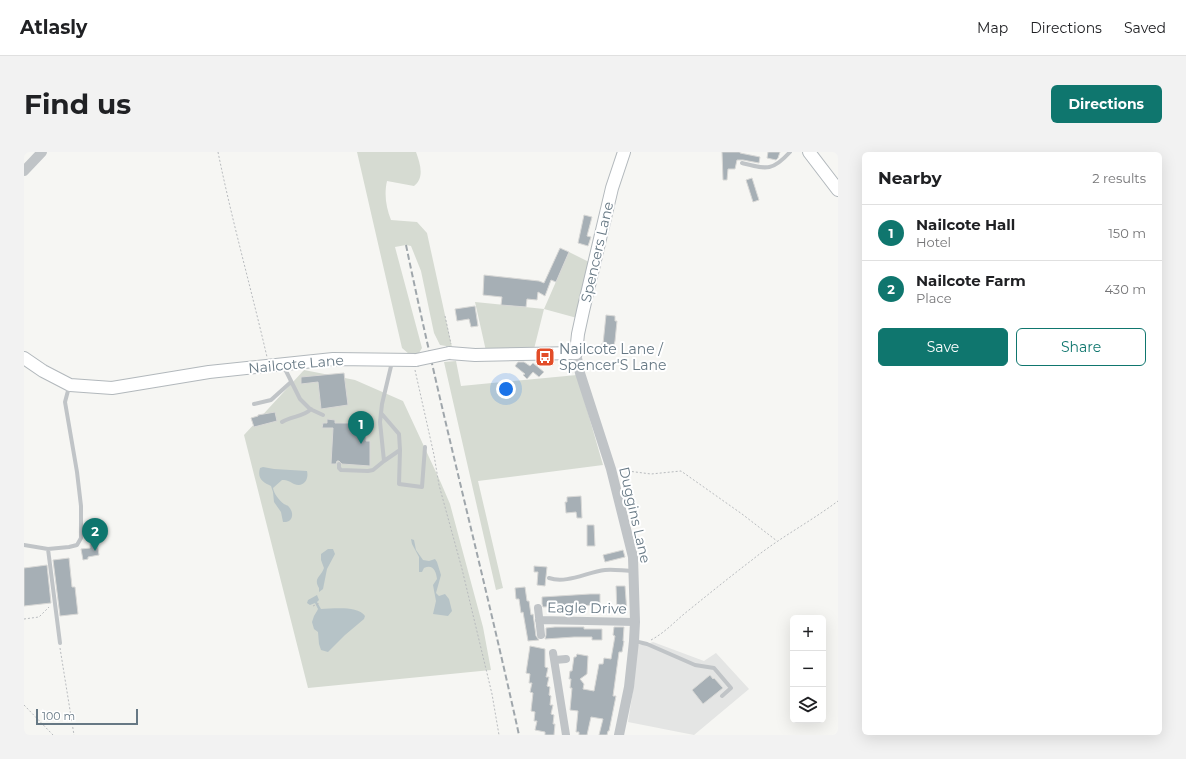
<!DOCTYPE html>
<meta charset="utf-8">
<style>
body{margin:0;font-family:Montserrat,sans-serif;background:#f2f2f2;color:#202124}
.controls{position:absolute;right:12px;bottom:12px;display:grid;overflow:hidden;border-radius:6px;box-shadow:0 4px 16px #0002}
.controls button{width:36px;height:36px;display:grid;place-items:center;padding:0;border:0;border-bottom:1px solid #e0e0e0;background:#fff;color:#202124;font:20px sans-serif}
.scale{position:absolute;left:12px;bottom:10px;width:102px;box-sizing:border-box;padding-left:4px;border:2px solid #667884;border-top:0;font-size:11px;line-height:14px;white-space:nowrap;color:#667884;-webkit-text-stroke:3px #fff;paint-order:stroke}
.you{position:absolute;left:482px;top:237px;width:14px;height:14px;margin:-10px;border:3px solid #fff;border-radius:50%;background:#1a73e8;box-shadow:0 0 0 6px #1a73e833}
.badge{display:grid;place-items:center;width:26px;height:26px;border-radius:50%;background:#0f766e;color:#fff;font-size:13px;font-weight:700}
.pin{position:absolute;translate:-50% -33px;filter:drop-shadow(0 1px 2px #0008)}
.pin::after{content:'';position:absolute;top:21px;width:14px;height:12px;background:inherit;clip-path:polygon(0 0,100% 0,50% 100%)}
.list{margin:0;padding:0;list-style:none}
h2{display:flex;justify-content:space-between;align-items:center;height:52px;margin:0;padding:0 16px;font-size:17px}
h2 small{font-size:13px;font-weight:400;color:#757577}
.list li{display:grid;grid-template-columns:26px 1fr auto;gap:12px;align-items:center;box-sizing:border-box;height:56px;padding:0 16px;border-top:1px solid #e0e0e0}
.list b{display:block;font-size:15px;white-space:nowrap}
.list p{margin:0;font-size:13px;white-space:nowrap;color:#757577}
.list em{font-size:13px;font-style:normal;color:#757577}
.actions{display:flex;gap:8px;padding:12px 16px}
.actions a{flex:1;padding:9px 0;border:1px solid #0f766e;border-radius:6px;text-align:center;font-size:14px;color:#0f766e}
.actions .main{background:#0f766e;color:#fff}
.icon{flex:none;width:22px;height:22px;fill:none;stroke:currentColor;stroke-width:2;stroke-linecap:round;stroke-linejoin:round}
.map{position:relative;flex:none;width:814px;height:583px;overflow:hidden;border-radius:6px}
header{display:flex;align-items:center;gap:24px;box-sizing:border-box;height:56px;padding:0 20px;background:#fff;border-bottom:1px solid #e0e0e0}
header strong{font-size:19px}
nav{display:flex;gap:22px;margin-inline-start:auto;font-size:14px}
.intro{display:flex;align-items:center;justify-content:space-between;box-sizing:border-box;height:96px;padding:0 24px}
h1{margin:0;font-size:28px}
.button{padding:10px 18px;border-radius:6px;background:#0f766e;color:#fff;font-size:14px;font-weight:700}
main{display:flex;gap:24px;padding:0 24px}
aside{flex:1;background:#fff;border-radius:6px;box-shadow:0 4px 16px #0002}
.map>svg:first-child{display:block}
.built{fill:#e4e5e4}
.green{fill:#d6dbd2}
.water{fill:#b6c3c7}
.building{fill:#a6afb5;stroke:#d8d8d6}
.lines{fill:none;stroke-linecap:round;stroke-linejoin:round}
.secondary-casing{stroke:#b2b8bc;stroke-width:14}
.path{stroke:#b8bbbe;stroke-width:1;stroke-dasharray:2 2;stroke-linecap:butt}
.service{stroke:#c0c4c7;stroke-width:4}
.minor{stroke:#c0c4c7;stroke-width:8}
.tertiary{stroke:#c0c4c7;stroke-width:10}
.secondary{stroke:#fff;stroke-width:12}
.rail{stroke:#9fa6ab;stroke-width:2;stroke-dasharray:6 3;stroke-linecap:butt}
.secondary-bridge-casing{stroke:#b2b8bc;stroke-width:14;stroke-linecap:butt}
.secondary-bridge{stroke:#fff;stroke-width:12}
.labels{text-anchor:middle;stroke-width:4;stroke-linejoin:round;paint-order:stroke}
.street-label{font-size:14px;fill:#667884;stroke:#fff}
.poi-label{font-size:14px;fill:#667884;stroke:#fff;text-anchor:start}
</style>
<header>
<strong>Atlasly</strong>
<nav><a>Map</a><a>Directions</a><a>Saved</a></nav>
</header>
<div class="intro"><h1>Find us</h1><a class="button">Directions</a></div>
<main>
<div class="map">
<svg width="814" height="583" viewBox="0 0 814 583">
<rect width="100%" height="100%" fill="#f6f6f3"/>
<path class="built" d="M629,490L680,509L692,501L725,537L670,583L604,570L610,532L613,493H621Z"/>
<path class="green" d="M333,0H392C396,11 401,26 390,34L363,29C360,43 362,55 367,68L393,70L403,81L428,195L416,193L410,181L397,119L387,94L382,93L371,95L398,196L395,201L385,202L378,196Z
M545,100L565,110L553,166L520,157L510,197L462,199L451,150L520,157Z
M432,209L437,234L553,223L579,313L454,329L479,436L472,438L420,210Z
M280,218L331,228L379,249L417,331L426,352L459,475L467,518L284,536L220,283Z"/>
<path class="water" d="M239,315L250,317L283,319C285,327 280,336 270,332C266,330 264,328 258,328L249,336C250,342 255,348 260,352C261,353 264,353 265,355C271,362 268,371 259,370L257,360L250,350L249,340L247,334C239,330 233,327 236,316Z
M387,387L390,388L392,398L399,408L405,409L411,407L413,410L417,423L412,441L415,444L421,442L425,447L428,459L424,464L409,462L412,449L409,433L413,427C412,419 409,412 400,416L398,420H395V405L388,392Z
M304,397H309L311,402L303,417L299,437L295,440V436C289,426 297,425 300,416L297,408V402Z
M293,443L295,448L293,450L297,457C308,457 333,453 341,464L340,467L321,483L304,500L297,498L295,492L294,480L290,477L288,470L290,464L293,459L294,457L291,451L286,453L283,451L284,448Z"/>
<path class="building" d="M698,0H716V1L736,5L735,11L719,8H713L711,17H704L703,28H699Z
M744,0H756L754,6L752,8L743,6Z
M728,26L735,48L729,50L722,28Z
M560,63L568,65L563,84L567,85L564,94L554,91Z
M536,96L545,100L532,130L527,128L521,144L514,140L513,148L503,147L502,155L477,153L478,145L459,143L460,123L515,129L520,131Z
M451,154L454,174L447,175L445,167L433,169L431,157Z
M582,163L591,164V169H593L591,189L590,193H588V199L577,197V192H579Z
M494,210H500L506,214L509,211L520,220L515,225L509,220L503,227L499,223L501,222L491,214Z
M320,221L324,253L297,257L294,230L277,232V225Z
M251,260L253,269L230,275L227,266L234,264V263Z
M303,267L311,268V271H327L328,269H343L342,289H346V314L318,312L315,309H313L312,312H307L309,276H298L299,271H303Z
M557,344L558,366H553L552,360L542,361L541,350H543V345Z
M563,373H570L571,394H563Z
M73,390L75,403L64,405V407L59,408L57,397L66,396V391Z
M599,398L601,405L581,410L579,403Z
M45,406L48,435H51L54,462L36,464L29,408Z
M23,413L27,451L0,454V416Z
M510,414L523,415L521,434L513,433L514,420H510Z
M592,434H601L603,461H593Z
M501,435L503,449H505L507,463L509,462L512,484L515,488L504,489L499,460L497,461L495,447H492L491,436Z
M566,442H576V453L519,455L518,452V445Z
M531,475H560V477H578V488H568V485H550L521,487L522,483V476Z
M590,475H600L599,489H600L598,500H595L589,544H592L585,579H584L583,583H575L579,567L567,565L563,583H555V580H552L554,559L546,558L548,536H546L547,527H545L546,519H548L550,505H552L553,502L564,504L563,522L556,527L560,532L559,537L570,539L575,512H579L580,506L587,507L591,484L589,483Z
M506,494L521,497V515L524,516L522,525H525L523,534L526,535L525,543L527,544L526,553H529L527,562L530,563L529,572H531L530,583H521V580L511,578L513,569H510L511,560L507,559L509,541L506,540L508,531H505L506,522L502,521Z
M686,523L689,527L690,526L699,536L679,552L668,538Z"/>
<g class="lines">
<g class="secondary-casing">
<path id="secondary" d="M785,0L814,38
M425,201L451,203L552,201L554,182L559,159L588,36L600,0
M0,206L19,219L46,233L88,236L185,220L309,207L392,208"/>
</g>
<path class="path" d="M194,0C208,69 227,136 243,205
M421,164L427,192
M391,218L410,303L415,333L438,417L468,542L475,583
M596,318L627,322L657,319L718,362L753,389
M289,454L296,451
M0,467L15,465L25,455
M627,488C642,480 652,468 665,458C686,441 707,424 728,408C755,386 786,370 814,349
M36,496L50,583
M0,553L29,583"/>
<path class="service" d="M718,11C742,17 748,20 766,0
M259,213L276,247L286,257L299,263
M230,252L247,248L267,230
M357,261L375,282L376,298L360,309L356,270L358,252L368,210
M258,270C267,264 280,265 287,257
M376,298L375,332L398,335L401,295
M315,312V316L317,318L344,319L349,318L360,309
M0,393L24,397
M525,426C543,432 563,420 581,418C590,417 600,419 610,419
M610,489L623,492L671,513L690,516L707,536L698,544
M36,491L24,397L45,395L53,393L57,386V354L53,320L41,250L45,235"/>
<path class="minor" d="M514,456L517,483
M515,468L611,470
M529,501L542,583
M531,508L542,507"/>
<path class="tertiary" d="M0,19L18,0
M552,201L556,221L587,317L609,405L611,470L610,489L605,535L595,583"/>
<use href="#secondary" class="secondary"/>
<path class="rail" d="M382,93C416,257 459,419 495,583"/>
<g class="secondary-bridge-casing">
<path id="secondary-bridge" d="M392,208L425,201"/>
</g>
<use href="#secondary-bridge" class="secondary-bridge"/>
</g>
<defs>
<g id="bus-square" transform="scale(1)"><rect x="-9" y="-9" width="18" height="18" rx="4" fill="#e24c28" stroke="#fff"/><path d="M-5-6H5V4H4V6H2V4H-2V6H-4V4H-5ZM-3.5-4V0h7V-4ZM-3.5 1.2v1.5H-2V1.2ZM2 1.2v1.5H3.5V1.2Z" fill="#fff"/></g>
</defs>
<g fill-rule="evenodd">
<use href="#bus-square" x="521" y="205"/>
</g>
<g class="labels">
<g class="street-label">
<text transform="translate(573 100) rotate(-77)" y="5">Spencers Lane</text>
<text transform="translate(272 212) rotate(-5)" y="5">Nailcote Lane</text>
<text transform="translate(611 363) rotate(77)" y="5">Duggins Lane</text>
<text transform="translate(563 456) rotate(1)" y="5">Eagle Drive</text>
</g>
<g class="poi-label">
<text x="535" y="202">Nailcote Lane /<tspan x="535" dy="16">Spencer'S Lane</tspan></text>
</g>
</g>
</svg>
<div class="controls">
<button>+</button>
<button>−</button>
<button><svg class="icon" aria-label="layers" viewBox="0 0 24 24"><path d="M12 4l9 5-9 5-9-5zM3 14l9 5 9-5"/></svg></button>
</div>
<div class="scale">100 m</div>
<div class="you"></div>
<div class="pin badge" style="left:337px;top:292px">1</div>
<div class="pin badge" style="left:71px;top:399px">2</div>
</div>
<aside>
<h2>Nearby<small>2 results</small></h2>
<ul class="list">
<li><span class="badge">1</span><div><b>Nailcote Hall</b><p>Hotel</p></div><em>150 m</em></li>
<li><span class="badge">2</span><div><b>Nailcote Farm</b><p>Place</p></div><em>430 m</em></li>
</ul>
<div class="actions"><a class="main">Save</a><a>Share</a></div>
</aside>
</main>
